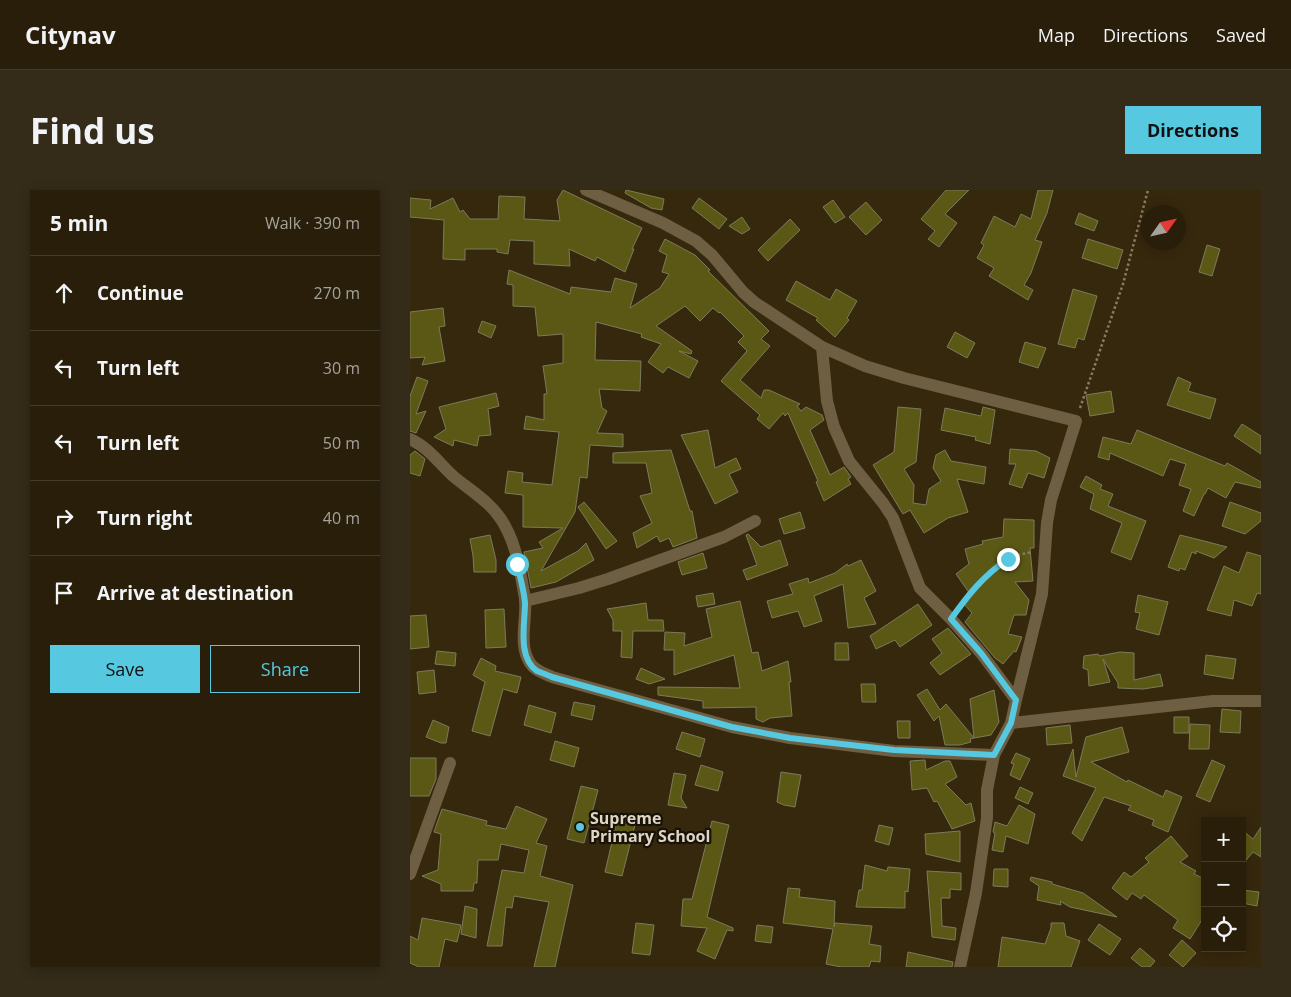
<!DOCTYPE html>
<meta charset="utf-8">
<style>
body{margin:0;font-family:"Open Sans",sans-serif;background:#342b18;color:#f1f3f6}
.controls{position:absolute;right:15px;bottom:15px;display:grid;overflow:hidden;border-radius:0px;box-shadow:0 2px 12px #0003}
.controls button{width:45px;height:45px;display:grid;place-items:center;padding:0;border:0;border-bottom:1px solid #443c2b;background:#281e0a;color:#f1f3f6;font:25px sans-serif}
.compass{position:absolute;left:731px;top:15px;width:45px;height:45px;border-radius:50%;background:#281e0a;box-shadow:0 2px 12px #0003;rotate:56deg}
.stop{position:absolute;width:15px;height:15px;margin:-11px;border:4px solid #56c9e1;border-radius:50%;background:#fff}
.stop.end{background:#56c9e1;border-color:#fff;box-shadow:0 1px 5px #0008}
.list{margin:0;padding:0;list-style:none}
h2{display:flex;justify-content:space-between;align-items:center;height:65px;margin:0;padding:0 20px;font-size:21px}
h2 small{font-size:16px;font-weight:400;color:#a5a29c}
.list li{display:grid;grid-template-columns:32px 1fr auto;gap:15px;align-items:center;box-sizing:border-box;height:75px;padding:0 20px;border-top:1px solid #443c2b}
.list b{display:block;font-size:19px;white-space:nowrap}
.list em{font-size:16px;font-style:normal;color:#a5a29c}
.actions{display:flex;gap:10px;padding:15px 20px}
.actions a{flex:1;padding:11px 0;border:1px solid #56c9e1;border-radius:0px;text-align:center;font-size:18px;color:#56c9e1}
.actions .main{background:#56c9e1;color:#111}
.icon{flex:none;width:28px;height:28px;fill:none;stroke:currentColor;stroke-width:2;stroke-linecap:round;stroke-linejoin:round}
.map{position:relative;flex:none;width:851px;height:777px;overflow:hidden;border-radius:0px}
header{display:flex;align-items:center;gap:30px;box-sizing:border-box;height:70px;padding:0 25px;background:#281e0a;border-bottom:1px solid #443c2b}
header strong{font-size:24px}
nav{display:flex;gap:28px;margin-inline-start:auto;font-size:18px}
.intro{display:flex;align-items:center;justify-content:space-between;box-sizing:border-box;height:120px;padding:0 30px}
h1{margin:0;font-size:35px}
.button{padding:12px 22px;border-radius:0px;background:#56c9e1;color:#111;font-size:18px;font-weight:700}
main{display:flex;gap:30px;padding:0 30px}
aside{flex:1;background:#281e0a;border-radius:0px;box-shadow:0 2px 12px #0003}
.map>svg:first-child{display:block}
.building{fill:#5b5816;stroke:#7b7b5b}
.lines{fill:none;stroke-linecap:round;stroke-linejoin:round}
.path{stroke:#887c67;stroke-width:2.5;stroke-dasharray:2.5 2.5;stroke-linecap:butt}
.minor{stroke:#6e5e42;stroke-width:12}
.route{stroke:#56c9e1;stroke-width:6}
.poi-dot{fill:#56c9e1;stroke:#181207;stroke-width:2}
.labels{text-anchor:middle;stroke-width:4.5;stroke-linejoin:round;paint-order:stroke}
.poi-label{font-size:16px;font-weight:bold;fill:#ded5c5;stroke:#181207;text-anchor:start}
</style>
<header>
<strong>Citynav</strong>
<nav><a>Map</a><a>Directions</a><a>Saved</a></nav>
</header>
<div class="intro"><h1>Find us</h1><a class="button">Directions</a></div>
<main>
<aside>
<h2>5 min<small>Walk · 390 m</small></h2>
<ul class="list">
<li><svg class="icon" aria-label="ahead" viewBox="0 0 24 24"><path d="M12 20V5M6 11l6-6 6 6"/></svg><div><b>Continue</b></div><em>270 m</em></li>
<li><svg class="icon" aria-label="left" viewBox="0 0 24 24"><path d="M17 20v-9H6M10 6l-5 5 5 5"/></svg><div><b>Turn left</b></div><em>30 m</em></li>
<li><svg class="icon" aria-label="left" viewBox="0 0 24 24"><path d="M17 20v-9H6M10 6l-5 5 5 5"/></svg><div><b>Turn left</b></div><em>50 m</em></li>
<li><svg class="icon" aria-label="right" viewBox="0 0 24 24"><path d="M7 20v-9h11M14 6l5 5-5 5"/></svg><div><b>Turn right</b></div><em>40 m</em></li>
<li><svg class="icon" aria-label="arrive" viewBox="0 0 24 24"><path d="M6 21V4h12l-3 4 3 4H6"/></svg><div><b>Arrive at destination</b></div></li>
</ul>
<div class="actions"><a class="main">Save</a><a>Share</a></div>
</aside>
<div class="map">
<svg width="851" height="777" viewBox="0 0 851 777">
<rect width="100%" height="100%" fill="#36280d"/>
<path class="building" d="M153,0L232,38L222,59H224L215,82L187,67L185,71L159,59L160,76L124,74V51L100,50L98,64L87,62V59H55V70L33,69L34,30L0,27V8L21,10L20,19L43,8L50,22L53,20L60,29H88L89,6L115,7L114,29L150,31L147,10Z
M216,0L254,9L252,20L241,18L215,3Z
M536,0H559L535,24L547,33L529,57L518,49L525,41L511,29Z
M628,0H643L637,23L625,50L632,52L621,83L614,95L623,100L618,110L579,86L584,78L567,68L574,55L571,53L584,26L605,37L611,24L621,29Z
M289,8L317,29L309,39L282,18Z
M423,10L435,27L425,33L413,17Z
M456,12L472,30L456,45L439,27Z
M669,23L688,31L684,41L665,34Z
M332,27L340,39L332,44L319,36Z
M380,29L390,40L358,71L348,60Z
M255,49L285,65L300,80L298,81L359,141L351,149L360,156L330,190L351,208L354,200H359L390,214L387,216L391,221L396,217L412,225L414,230L400,240L420,285L434,277L441,287L438,289L441,294L414,311L406,292L408,291L378,223L375,226L373,223L359,239L347,229L350,225L311,191L337,161L328,152L334,146L310,122L309,123L303,118L290,131L275,116L246,136L282,161L281,164L269,161L288,171L279,188L258,177L253,183L238,172L251,154L231,147L232,144L186,132L185,170L231,171L230,201L189,199L192,218L197,221L187,243L213,244V257L180,255L177,288L170,287L165,322L131,381L168,361L176,353L184,370L146,392L121,398L114,362L133,358L129,352L153,338L113,337V305L95,303L98,281L113,283L112,292L142,295L149,242L114,239L116,226L134,230V204H137L133,176L153,173V144L128,146L125,117L103,116V95L97,94L99,80L160,104L161,97L201,102L205,88L227,94L220,118L250,98L259,84L252,82L257,65L249,61Z
M678,49L713,60L707,79L672,68Z
M797,55L810,59L802,86L789,82Z
M386,91L420,110L426,99L447,111L437,128L439,130L425,147L406,130L408,128L376,110Z
M663,99L687,106L674,150L668,148L665,158L648,154Z
M33,118L35,136L29,137L35,171L12,175L15,167L0,168V122Z
M72,131L86,136L81,148L68,142Z
M545,142L565,153L557,168L537,157Z
M615,152L636,158L628,178L609,172Z
M7,187L18,191L6,224L16,221L6,243L0,241V206Z
M768,187L781,193L778,201L806,209L800,229L757,215Z
M701,201L704,222L680,226L676,205Z
M86,203L89,216L78,219L81,245L69,246L67,256L44,250L43,256L24,247L36,239L29,217Z
M488,217L511,219L506,272L494,279L504,295L503,313L516,315L519,299L531,291L523,278L526,265L535,260L541,271L576,277L574,294L547,289L558,322L538,328L514,343L500,320L493,324L463,275L484,262Z
M573,217L585,220L580,254L565,250L566,247L531,240L535,218L571,226Z
M832,234L851,246V264L824,246Z
M298,240L305,278L326,268L331,279L319,284L328,302L305,314L271,245Z
M727,240L815,276L817,273L851,292V298L825,292L816,308L798,298L795,304H794L784,326L773,321L781,299L769,295L776,274L760,269L753,286L700,263L699,270L688,267L693,247L721,254Z
M600,259L626,261L640,268L634,288L618,283L612,298L599,294L606,274H599Z
M261,260L280,321H282L287,348L263,357L259,348L250,352L247,346L227,358L223,343L242,333L230,306L242,303L236,273H203V263Z
M5,261L15,269L10,286L0,283V265Z
M676,286L692,295L690,299L703,304L698,316L736,331L721,370L701,362L712,333L680,319L684,304L670,297Z
M174,312L207,351L196,359L168,317Z
M820,312L851,323V331L835,344L812,336Z
M390,322L395,338L374,344L369,329Z
M594,329L624,330V358H620L623,391L605,392L619,410L616,425H604L598,444L612,447L606,462L604,461L593,474L585,468L555,432L562,423L552,412L560,404L546,384L559,374L555,359L573,354L572,351L593,347Z
M338,344L351,357L370,350L378,375L337,390L333,380L347,375L336,345Z
M80,345L86,370V382H64L63,366L60,349Z
M770,345L798,352L817,357L804,368L786,361V364L782,362L775,380L770,378L769,381L758,377Z
M837,362L851,366V404L847,403L842,416L824,410L821,426L797,420L814,376L829,383Z
M293,363L297,378L272,385L268,372Z
M451,370L466,401L454,408L466,434L438,438L433,394L404,406L412,431L394,437L388,421L362,428L357,411L383,404L379,394L398,388L399,393L425,383L437,374L438,376Z
M303,403L305,414L288,417L286,406Z
M728,405L758,412L749,445L726,439L730,423L725,422Z
M330,411L342,463L348,462L352,481L378,471L381,492H379L382,526L360,528L353,532L346,529V517L293,518V511L248,505V497L330,498L324,465L264,485V460H254L255,442L275,443L274,456L302,447L296,419Z
M236,413L238,430H253L254,441H223L222,468L211,467L212,441H203V430L197,419Z
M508,414L522,435L490,457L485,450L466,459L460,446Z
M94,419L96,457L76,458L75,420Z
M16,425L19,457L0,459V426Z
M538,438L561,464L530,485L520,473L532,463L522,449Z
M425,453H438L439,470H425Z
M27,461L46,463L45,476L25,474Z
M710,462L724,463V490L750,484L753,496L733,499L708,498V493L693,469L700,492L679,496L678,480L673,478L674,466L688,464L689,466Z
M796,465L826,469L823,489L794,484Z
M71,468L86,476L85,481L111,487L107,503L93,499L80,546L62,541L75,492L63,485Z
M231,478L255,489L239,494L226,489Z
M24,480L26,502L9,504L7,482Z
M451,494H465L466,512H452Z
M517,499L530,520L536,514L564,548L560,549L561,552L550,555H535L529,526L524,531L507,505Z
M584,500L589,532L581,545L564,548L560,509Z
M164,512L185,516L182,530L161,525Z
M119,515L146,523L141,543L114,535Z
M812,519L831,521L830,543L810,542Z
M764,527H779V543H764Z
M23,530L39,537L36,553H31L16,547Z
M487,531H500V548H488Z
M780,534L800,535L799,559H779Z
M660,535L662,553L637,555L636,538Z
M712,537L719,562L681,572L717,592L718,590L753,607L756,600L772,607L758,642L742,635L744,630L718,620L721,616L694,607L672,651L662,643L686,598L653,586L663,559L666,587L676,547Z
M272,542L295,549L290,567L266,559Z
M145,551L169,558L164,577L140,570Z
M606,563L620,569L610,590L600,585L604,574L601,573Z
M0,568H26V589L19,606H0Z
M515,570L516,580L535,571H540L547,587L535,594L556,615L561,613L565,631L542,639L527,611L524,612L517,598L502,600L500,571Z
M802,570L815,576L800,612L786,606Z
M291,575L313,582L308,601L285,595Z
M371,582L391,585L385,617L374,615L367,612Z
M264,583L276,585L271,608L277,618L258,615Z
M171,596L188,600L174,653L157,649Z
M610,597L623,603L618,614L605,608Z
M609,615L625,624L618,654L596,646L593,662L582,660L585,643L583,642L585,632L597,636Z
M106,616L137,629L126,653L137,656L130,686L163,695L145,777H124L139,712L104,706L102,718L96,717L92,756H77L92,680L114,683L119,660L91,654L88,670H68L67,693H64L63,701H31V694L12,686L28,680L31,644L24,642L32,619L77,631L76,635L96,639Z
M208,626L226,631L212,686L195,682Z
M302,631L319,635L297,727L323,738V741L317,740L305,769L287,761L297,738L271,736L273,709H282Z
M469,635L483,638L479,655L465,651Z
M851,637V667L843,662L832,675V640L843,649Z
M550,641V672L516,664L515,644Z
M761,646L778,666L770,672L786,681L784,684L795,689V725L780,749L763,738L768,730L734,705L731,709L722,703L717,710L702,698L714,682L721,687L739,672L735,668Z
M455,675L477,681L478,677L500,679L498,702L495,701V718L446,717L449,700H452Z
M584,679H598V697L583,696Z
M517,681L551,683V700L540,699V708H531L532,736L546,738L545,750L522,747Z
M621,687L642,692V694L673,703L707,727L660,717L650,711L651,715L627,710L629,696L620,690Z
M378,698L390,699L389,707L425,711L424,737L425,733L462,736L459,754L471,756L470,772L461,771L459,777H431L416,774L423,739L373,733Z
M832,700L849,702L847,716L832,713Z
M55,716L67,719L66,748L51,744Z
M12,728L51,735L47,752L35,749L29,777H9L0,773V746L8,750Z
M226,733L244,735L240,765L222,763Z
M641,733H654L656,746L670,751L661,777H588L592,747L635,754L641,738Z
M689,734L711,749L700,765L678,750Z
M347,735L363,737L361,753L345,751Z
M772,750L786,763L773,777L759,765Z
M730,758L745,771L740,777H732L721,768Z
M498,762L543,772L542,777H496Z"/>
<g class="lines">
<path class="path" d="M670,218L713,94L738,0
M549,417C562,399 578,378 599,368C606,365 614,364 622,362"/>
<path class="minor" d="M176,0L253,33L286,51L302,65L333,102L344,112L412,157L455,176L494,188L666,231L641,310L637,333L632,404L606,510
M412,157L417,211L424,237L439,271L473,313L483,328L510,398L541,429L571,463L606,510L601,533L584,565L577,600V628L566,703L550,777
M0,249C18,257 29,273 43,286C62,302 83,313 95,336C107,357 111,386 115,409C117,430 108,455 120,473C125,481 134,483 142,487L322,537L380,548L484,561L584,565
M115,411L169,398L198,389L314,347L345,331
M601,533L803,511H851
M0,684L40,573"/>
</g>
<g class="lines">
<path class="route" d="M107,374C110,387 114,400 115,413C115,434 107,467 127,481C132,483 138,485 142,487L322,537L380,548L484,560L584,565L601,533L606,510L571,463L541,429C558,405 573,386 598,369"/>
</g>
<circle class="poi-dot" cx="170" cy="637" r="5"/>
<g class="labels">
<g class="poi-label">
<text x="180" y="634">Supreme<tspan x="180" dy="18">Primary School</tspan></text>
</g>
</g>
</svg>
<div class="controls">
<button>+</button>
<button>−</button>
<button><svg class="icon" aria-label="locate" viewBox="0 0 24 24"><circle cx="12" cy="12" r="6"/><path d="M12 2v4M12 18v4M2 12h4M18 12h4"/></svg></button>
</div>
<svg class="compass" viewBox="-18 -18 36 36"><path d="M0-13l5 13h-10z" fill="#e53935"/><path d="M0 13l5-13h-10z" fill="#a5a29c"/></svg>
<div class="stop" style="left:107px;top:374px"></div>
<div class="stop end" style="left:598px;top:369px"></div>
</div>
</main>
